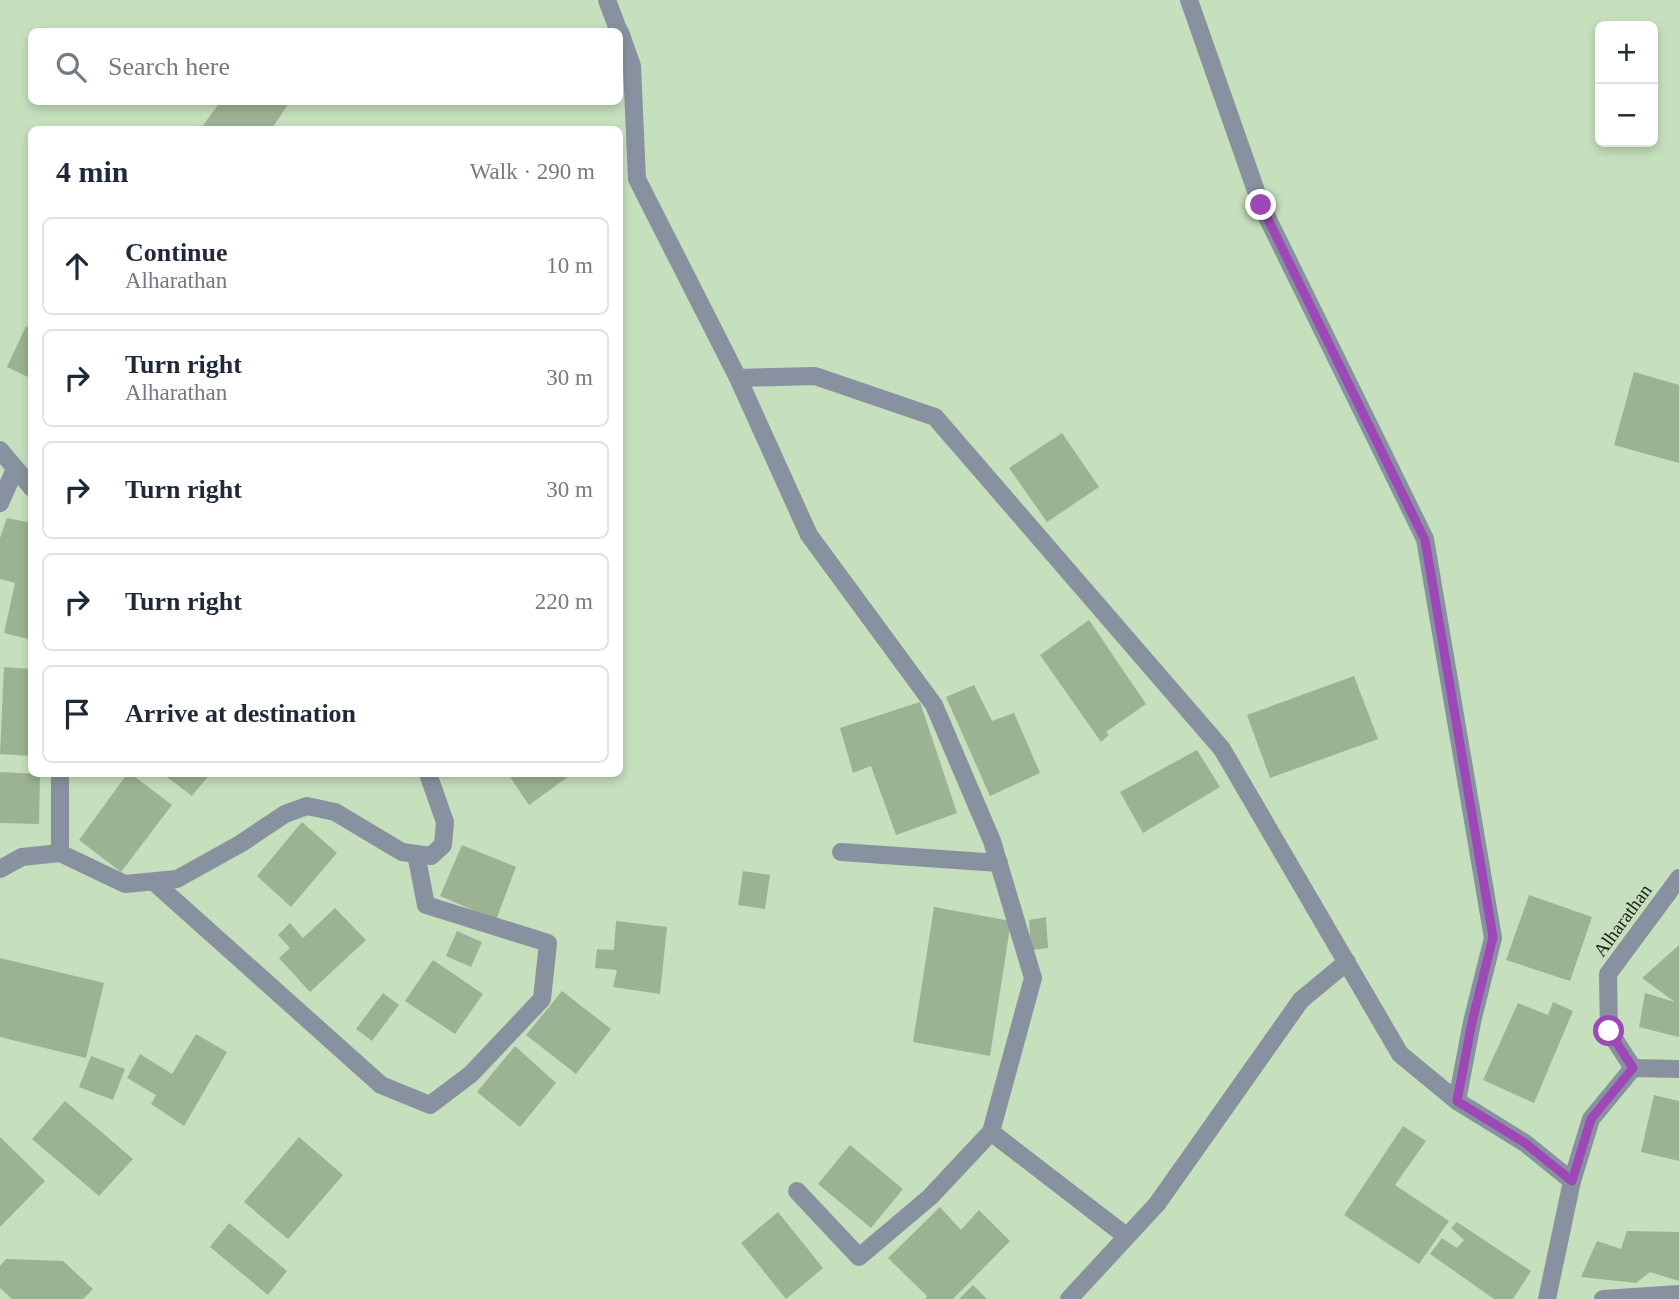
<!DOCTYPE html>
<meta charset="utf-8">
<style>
body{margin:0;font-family:"Times New Roman",serif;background:#f2f2f3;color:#1f2937}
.controls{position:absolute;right:21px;top:21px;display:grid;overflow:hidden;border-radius:10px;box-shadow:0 4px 10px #0003}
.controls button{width:63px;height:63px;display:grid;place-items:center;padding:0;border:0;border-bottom:2px solid #e0e1e3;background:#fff;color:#1f2937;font:35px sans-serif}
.stop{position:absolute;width:21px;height:21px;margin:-16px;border:5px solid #9d48b6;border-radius:50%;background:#fff}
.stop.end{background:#9d48b6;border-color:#fff;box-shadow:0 2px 7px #0008}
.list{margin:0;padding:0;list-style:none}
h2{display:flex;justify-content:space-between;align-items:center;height:91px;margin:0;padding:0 28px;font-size:30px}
h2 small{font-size:23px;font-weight:400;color:#747a83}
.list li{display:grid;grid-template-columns:46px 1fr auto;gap:21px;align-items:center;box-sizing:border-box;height:98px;margin:0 14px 14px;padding:0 14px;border:2px solid #e0e1e3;border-radius:10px}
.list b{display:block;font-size:26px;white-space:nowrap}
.list p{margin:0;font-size:23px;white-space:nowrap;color:#747a83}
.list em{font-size:23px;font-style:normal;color:#747a83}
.icon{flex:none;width:38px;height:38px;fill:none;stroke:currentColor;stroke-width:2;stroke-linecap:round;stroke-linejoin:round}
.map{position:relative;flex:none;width:1679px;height:1299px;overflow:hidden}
.search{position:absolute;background:#fff;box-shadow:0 4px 10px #0003;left:28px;top:28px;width:595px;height:77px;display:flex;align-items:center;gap:18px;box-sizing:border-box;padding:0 24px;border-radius:10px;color:#747a83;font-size:26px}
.panel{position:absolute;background:#fff;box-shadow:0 4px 10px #0003;left:28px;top:126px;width:595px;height:651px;border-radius:10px}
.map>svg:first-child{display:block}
.building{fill:#9bb393}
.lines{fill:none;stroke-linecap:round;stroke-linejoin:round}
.minor{stroke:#88919f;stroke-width:18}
.tertiary{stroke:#88919f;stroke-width:18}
.route{stroke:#9d48b6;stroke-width:9}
.labels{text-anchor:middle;stroke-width:5;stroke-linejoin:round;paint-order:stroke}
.street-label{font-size:19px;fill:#182115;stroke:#c6dfbd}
</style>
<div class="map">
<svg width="1679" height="1299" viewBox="0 0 1679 1299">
<rect width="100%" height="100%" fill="#c6dfbd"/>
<path class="building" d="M220,102H288L289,103L271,130H205L202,127Z
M26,326L32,329V379L7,367Z
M1634,372L1679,385V463L1614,445Z
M1062,433L1099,487L1047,522L1009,468Z
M7,518L32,523V640L4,633L15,583L0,579V538Z
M1089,620L1146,704L1106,732L1109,735L1101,742L1040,655Z
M4,667L32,669V756L0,754Z
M1354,676L1378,739L1270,778L1247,715Z
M974,685L992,721L1014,713L1040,773L990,796L946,697Z
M920,702L957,813L896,835L871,766L853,773L840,728Z
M1197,750L1220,787L1143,833L1120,792Z
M0,772L40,774L39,824L0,823Z
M127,774H131L172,805L121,872L79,840Z
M163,774H210L192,796Z
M508,774H572L529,805Z
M302,822L337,853L291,907L257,876Z
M462,845L516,867L496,920L440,896Z
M743,871L770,875L765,909L738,905Z
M1529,895L1592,917L1570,981L1506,960Z
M934,907L1011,921L990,1056L913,1042Z
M335,908L366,940L310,992L279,958L290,948L278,935L290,923L303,938Z
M1046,917L1048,948L1031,950L1029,920Z
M616,921L667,927L660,994L613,987L617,970L595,968L597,949L614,950Z
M457,931L482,942L471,967L446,956Z
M1679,945V1037L1639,1027L1645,993L1675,1002L1642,978Z
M0,958L104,983L86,1058L0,1037Z
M433,960L483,994L455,1034L405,1001Z
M562,991L611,1029L576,1074L526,1035Z
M383,993L399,1005L372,1041L356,1029Z
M1553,1002L1573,1011L1534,1103L1483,1080L1518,1003L1548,1015Z
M196,1034L227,1052L184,1126L151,1104L156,1095L127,1078L140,1054L172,1074Z
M515,1046L556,1083L520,1127L477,1092Z
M91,1056L125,1069L113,1100L79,1087Z
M1654,1095L1679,1101V1161L1641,1152Z
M65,1101L133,1159L99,1196L32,1139Z
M1403,1126L1426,1141L1395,1185L1449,1221L1419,1264L1344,1215Z
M0,1137L45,1181L0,1227Z
M299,1137L343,1175L288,1239L244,1202Z
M850,1145L903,1189L871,1228L818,1184Z
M940,1207L961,1230L979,1210L1010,1241L953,1299H925L927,1296L888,1258Z
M778,1212L823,1268L786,1299L741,1243Z
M1457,1222L1531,1271L1513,1299H1494L1430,1254L1442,1238L1457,1248L1464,1240L1451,1228Z
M229,1223L287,1271L268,1295L210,1247Z
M1627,1231L1679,1232V1281L1650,1272L1636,1283L1581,1277L1597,1241L1621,1249Z
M6,1259L63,1261L93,1289L83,1299H12L0,1288V1266Z
M973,1285L987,1299H959Z"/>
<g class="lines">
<path class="minor" d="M607,0L619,32
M1189,0L1261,205L1425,539L1493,938L1472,1022L1457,1101
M620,32L632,66L637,179L738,378L809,535L934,705L992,841L1033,978L991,1132L1126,1236
M738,378L815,376L935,417L1222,749L1400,1054L1457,1101L1525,1143L1572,1181
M0,450L32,488
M0,503L15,469
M841,852L999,863
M60,853V774
M0,869L22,857L60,853L125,884L177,879L240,844L285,814L307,806L335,812L402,852L431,856L443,845L445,822L428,774
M154,882L381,1085L430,1105L471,1074L542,999L548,943L426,905L416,854
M1633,1068L1609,1031L1608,974L1679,878
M797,1191L859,1257L930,1197L991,1132
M1069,1299L1157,1204L1301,1000L1347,962
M1603,1299L1679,1294"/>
<path class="tertiary" d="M1547,1299L1572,1181L1591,1119L1633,1068L1679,1069"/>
</g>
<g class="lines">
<path class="route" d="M1261,205L1425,540L1493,937L1472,1022L1457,1101L1525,1143L1572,1181L1591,1119L1633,1068L1609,1031"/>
</g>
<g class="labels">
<g class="street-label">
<text transform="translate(1622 920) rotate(-54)" y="7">Alharathan</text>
</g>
</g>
</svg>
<div class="controls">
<button>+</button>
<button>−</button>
</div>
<div class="stop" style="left:1609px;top:1031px"></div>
<div class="stop end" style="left:1261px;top:205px"></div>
<div class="search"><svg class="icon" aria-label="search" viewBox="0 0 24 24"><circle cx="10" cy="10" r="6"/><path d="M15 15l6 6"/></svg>Search here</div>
<section class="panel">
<h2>4 min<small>Walk · 290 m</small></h2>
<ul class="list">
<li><svg class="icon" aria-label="ahead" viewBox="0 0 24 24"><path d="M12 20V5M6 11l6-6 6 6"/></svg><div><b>Continue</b><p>Alharathan</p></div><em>10 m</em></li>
<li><svg class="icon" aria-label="right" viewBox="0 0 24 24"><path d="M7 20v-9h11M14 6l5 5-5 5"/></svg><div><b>Turn right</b><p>Alharathan</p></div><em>30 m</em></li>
<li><svg class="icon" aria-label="right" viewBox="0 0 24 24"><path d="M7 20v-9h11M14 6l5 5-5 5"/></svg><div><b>Turn right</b></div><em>30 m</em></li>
<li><svg class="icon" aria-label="right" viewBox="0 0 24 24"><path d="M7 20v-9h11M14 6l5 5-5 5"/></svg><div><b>Turn right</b></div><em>220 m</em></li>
<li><svg class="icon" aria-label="arrive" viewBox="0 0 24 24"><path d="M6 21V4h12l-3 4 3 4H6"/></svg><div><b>Arrive at destination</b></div></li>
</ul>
</section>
</div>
